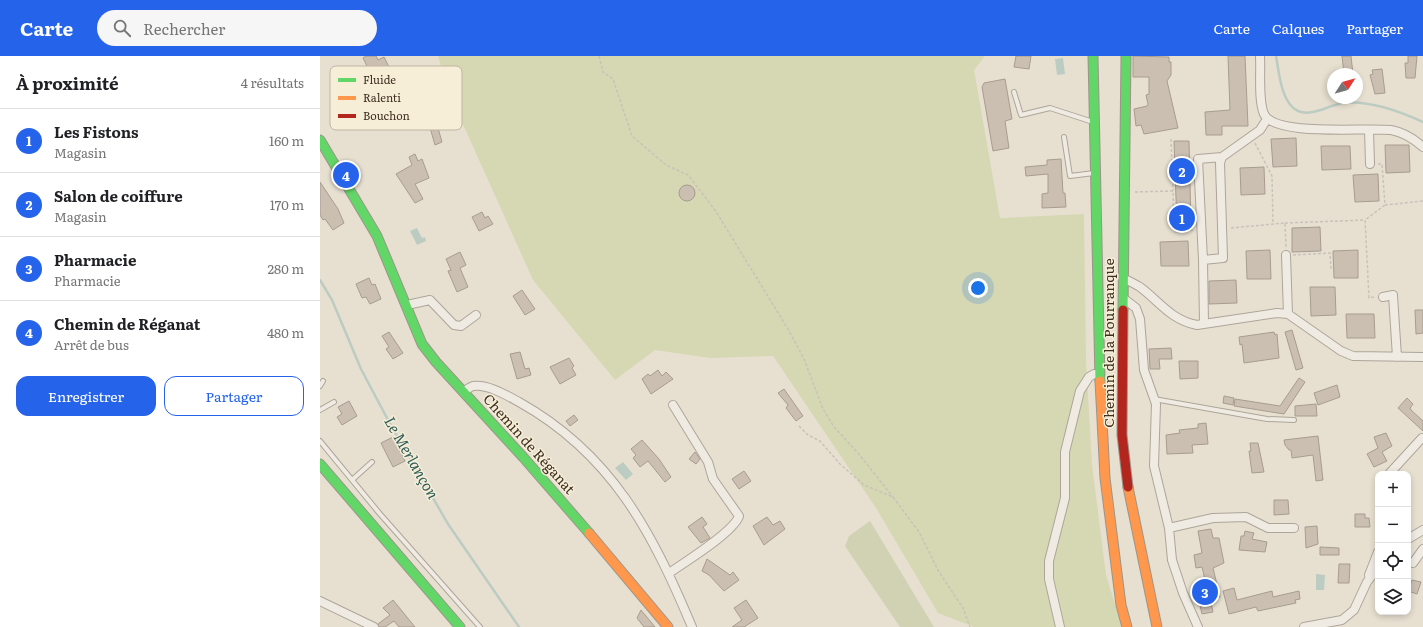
<!DOCTYPE html>
<html lang="fr">
<meta charset="utf-8">
<style>
body{margin:0;font-family:Literata,serif;background:#f6f6f6;color:#202124}
.controls{position:absolute;right:12px;bottom:12px;display:grid;overflow:hidden;border-radius:8px;box-shadow:0 2px 6px #0003}
.controls button{width:36px;height:36px;display:grid;place-items:center;padding:0;border:0;border-bottom:1px solid #e0e0e0;background:#fff;color:#202124;font:20px sans-serif}
.compass{position:absolute;left:1007px;top:12px;width:36px;height:36px;border-radius:50%;background:#fff;box-shadow:0 2px 6px #0003;rotate:54deg}
.you{position:absolute;left:658px;top:232px;width:14px;height:14px;margin:-10px;border:3px solid #fff;border-radius:50%;background:#1a73e8;box-shadow:0 0 0 6px #1a73e833}
.badge{display:grid;place-items:center;width:26px;height:26px;border-radius:50%;background:#2563eb;color:#fff;font-size:13px;font-weight:700}
.pin{position:absolute;translate:-50% -50%;border:2px solid #fff;box-shadow:0 1px 4px #0006}
.list{margin:0;padding:0;list-style:none}
h2{display:flex;justify-content:space-between;align-items:center;height:52px;margin:0;padding:0 16px;font-size:17px}
h2 small{font-size:13px;font-weight:400;color:#757577}
.list li{display:grid;grid-template-columns:26px 1fr auto;gap:12px;align-items:center;box-sizing:border-box;height:64px;padding:0 16px;border-top:1px solid #e0e0e0}
.list b{display:block;font-size:15px;white-space:nowrap}
.list p{margin:0;font-size:13px;white-space:nowrap;color:#757577}
.list em{font-size:13px;font-style:normal;color:#757577}
.actions{display:flex;gap:8px;padding:12px 16px}
.actions a{flex:1;padding:9px 0;border:1px solid #2563eb;border-radius:12px;text-align:center;font-size:14px;color:#2563eb}
.actions .main{background:#2563eb;color:#fff}
.icon{flex:none;width:22px;height:22px;fill:none;stroke:currentColor;stroke-width:2;stroke-linecap:round;stroke-linejoin:round}
.map{position:relative;flex:none;width:1103px;height:571px;overflow:hidden}
header{display:flex;align-items:center;gap:24px;box-sizing:border-box;height:56px;padding:0 20px;background:#2563eb;color:#fff}
header strong{font-size:19px}
nav{display:flex;gap:22px;margin-inline-start:auto;font-size:14px}
.search{width:280px;height:36px;background:#f6f6f6;display:flex;align-items:center;gap:10px;box-sizing:border-box;padding:0 14px;border-radius:22px;color:#757577;font-size:15px}
main{display:flex}
aside{flex:1;background:#fff}
.map>svg:first-child{display:block}
.green{fill:#d6d7b3}
.cemetery{fill:#d1d1b3}
.water{fill:#bcccc2}
.lines{fill:none;stroke-linecap:round;stroke-linejoin:round}
.stream{stroke:#bcccc2;stroke-width:2.5}
.building{fill:#cbbfb2;stroke:#a89c90}
.lane-casing{stroke:#ada599;stroke-width:6}
.street-casing{stroke:#ada599;stroke-width:10}
.fast-casing{stroke:#9c958a;stroke-width:11}
.slow-casing{stroke:#9c958a;stroke-width:11}
.jam-casing{stroke:#9c958a;stroke-width:11}
.path{stroke:#c8c2b9;stroke-width:1.5;stroke-dasharray:3 2;stroke-linecap:butt}
.lane{stroke:#efebe3;stroke-width:4}
.street{stroke:#efebe3;stroke-width:8}
.fast{stroke:#63d668;stroke-width:9}
.slow{stroke:#ff974d;stroke-width:9}
.jam{stroke:#b3261e;stroke-width:9}
.labels{text-anchor:middle;stroke-width:3;stroke-linejoin:round;paint-order:stroke}
.street-label{font-size:14px;fill:#3d2e20;stroke:#f7eed8}
.water-label{font-size:15px;font-style:italic;fill:#2f5d5a;stroke:#f7eed8}
.key{fill:#f7eed8;stroke:#bfb4a1;stroke-width:1}
.key-label{font-size:11px;fill:#3d2e20}
</style>
<header>
<strong>Carte</strong>
<div class="search"><svg class="icon" aria-label="search" viewBox="0 0 24 24"><circle cx="10" cy="10" r="6"/><path d="M15 15l6 6"/></svg>Rechercher</div>
<nav><a>Carte</a><a>Calques</a><a>Partager</a></nav>
</header>
<main>
<aside>
<h2>À proximité<small>4 résultats</small></h2>
<ul class="list">
<li><span class="badge">1</span><div><b>Les Fistons</b><p>Magasin</p></div><em>160 m</em></li>
<li><span class="badge">2</span><div><b>Salon de coiffure</b><p>Magasin</p></div><em>170 m</em></li>
<li><span class="badge">3</span><div><b>Pharmacie</b><p>Pharmacie</p></div><em>280 m</em></li>
<li><span class="badge">4</span><div><b>Chemin de Réganat</b><p>Arrêt de bus</p></div><em>480 m</em></li>
</ul>
<div class="actions"><a class="main">Enregistrer</a><a>Partager</a></div>
</aside>
<div class="map">
<svg width="1103" height="571" viewBox="0 0 1103 571">
<rect width="100%" height="100%" fill="#e7e0d1"/>
<path class="green" d="M118,0H665L654,14L680,162L764,158L766,305L772,409L786,519L802,571H654L618,557L556,452L453,300L390,302L335,294L295,324L213,224L128,35Z"/>
<path class="cemetery" d="M550,465L614,571H580L525,490L529,480Z"/>
<path class="water" d="M743,2L745,18L737,19L735,3Z
M97,172L102,182L105,181L106,185L97,189L90,175Z
M303,406L313,418L306,424L295,412Z
M996,518L1005,519L1004,534H996Z"/>
<g class="lines">
<path class="stream" d="M956,0C959,16 961,47 978,55C992,61 1009,49 1023,47C1050,44 1079,55 1103,66
M0,224L12,244L41,313L68,364L128,468L199,571"/>
</g>
<path class="building" d="M46,0H56L58,4L64,1L71,15L51,26L47,19L51,18L43,2Z
M696,0H711L709,13L694,11Z
M813,0L849,1V6H851V19L847,25L858,72L824,78L821,69L816,70L814,53L827,50L828,48L826,39L829,38V21H813Z
M908,0H925L928,70H902V79H886L885,56L910,54Z
M1022,0H1031L1033,18H1024Z
M1088,0H1097L1095,22H1086L1085,7H1088Z
M1062,13L1065,37L1055,38L1050,19L1053,18L1052,14Z
M685,23L692,63L685,65L689,92L673,95L662,31L664,27Z
M116,65L122,86L115,89L109,68Z
M976,82L977,110L953,111L951,83Z
M854,85H869L871,171H857Z
M1065,89H1089L1090,116L1066,117Z
M1001,90H1030L1031,113L1002,114Z
M95,98L98,105L102,103L109,122L95,128L103,143L95,147L76,118L92,109L89,101Z
M741,103L743,137H745L746,151L722,152V138L728,137V118L706,120L705,111L727,109V104Z
M944,111L945,138L921,139L920,112Z
M1058,118L1059,145L1035,146L1033,119Z
M0,126L18,153L24,167L13,174L5,163L3,164L0,159Z
M359 137a8 8 0 1 1 16 0a8 8 0 1 1-16 0Z
M162,156L165,162L168,160L173,168L159,175L152,161Z
M1000,171L1001,195L972,196V172Z
M868,185L869,210H841L840,186Z
M950,194L951,223H927L926,195Z
M1038,194V222H1014L1013,195Z
M140,196L146,209L140,212L148,231L137,236L128,215L131,214L126,203Z
M49,222L52,229L55,228L61,243L50,248L46,241L42,242L36,228Z
M916,224L917,247L889,248V225Z
M990,231H1015L1016,259L991,260Z
M202,234L215,253L205,259L193,240Z
M1095,254H1103V277L1096,278Z
M1026,258H1054L1055,282H1027Z
M972,274L983,312L976,314L965,276Z
M69,276L83,297L73,303L66,293L69,291L62,280Z
M954,276L955,279L957,278L959,302L924,307L922,288L920,289L919,281Z
M851,292L852,303H839L840,313H830L829,293Z
M200,296L205,313L209,312L211,319L197,323L190,298Z
M249,302L254,310L252,312L256,319L240,328L230,311Z
M859,305H878V322L860,323Z
M338,314L342,320L346,316L353,323L331,338L322,323L328,318L330,320Z
M979,322L985,326L964,358L914,350L915,343L960,350Z
M1017,329L1020,341L998,349L994,337Z
M464,333L483,360L476,365L466,352L468,349L458,337Z
M904,340L914,342L913,349L903,347Z
M1087,342L1093,348L1090,352L1091,354L1103,365V375L1078,352Z
M29,345L37,360L22,369L17,361L22,358L18,351Z
M996,348L997,360H975V350Z
M254,359L258,364L250,370L246,365Z
M886,367L888,388L872,389L873,397L847,398L846,379L860,377L859,374L878,372V368Z
M1066,377L1072,390L1062,396L1067,405L1054,411L1047,398L1058,392L1054,381Z
M998,380L1003,424L996,425L993,399L972,402L971,394H969L965,389L964,384Z
M73,381L85,405L73,411L61,387Z
M322,384L339,403L351,421L345,426L328,405L320,411L313,402L316,399L311,393Z
M930,387H938L944,416L932,417L929,395H931Z
M375,396L380,403L376,408L369,403Z
M424,415L431,425L419,433L412,423Z
M954,444H968L969,458L954,459Z
M1035,458H1045V462H1049L1050,471H1035Z
M382,461L387,468L383,471L390,482L381,487L368,471Z
M447,461L453,469L460,465L465,473L444,489L433,470Z
M997,470L998,488L986,492L985,471Z
M891,473L893,482H899L904,507L893,512L900,541L890,543L893,556L882,558L879,545L882,544L879,530L886,528L882,511L876,512L874,499L882,497L878,475Z
M925,475L934,477L932,483L947,486L945,496L919,494L921,480H924Z
M1000,491L1019,492V499H1000Z
M387,503L410,519L413,516L419,524L404,535L389,519L382,515Z
M1019,508H1030L1029,527H1018Z
M1092,524L1101,526L1097,538L1088,535Z
M914,532L917,544L952,535L953,541L979,535L980,543L975,544L976,547L938,555L936,551L909,558L903,535Z
M73,544L95,571H79L74,565L65,571H59L58,568L70,559L63,552Z
M426,544L438,562L424,571H412L422,564L414,552Z
M321,554L335,571H324L317,562Z"/>
<g class="lines">
<g class="lane-casing">
<path id="lane" d="M694,36L701,59L730,52L773,66
M744,81L750,120L774,117
M0,330L3,325
M834,343L947,363L974,364
M0,354L14,346
M0,385L60,458L160,571
M32,424L52,406"/>
</g>
<g class="street-casing">
<path id="street" d="M940,0C941,16 938,44 944,58C955,81 1046,71 1071,74C1083,76 1094,83 1103,91
M1049,74L1050,108
M966,199L968,258
M883,204L878,103L902,101
M803,222C809,225 815,228 820,231C840,246 851,264 877,269L957,257L968,258L1021,295L1033,300L1103,301
M1063,241L1073,239L1077,301
M803,242L816,252L820,263L824,314L836,348L834,410L849,472L852,504L863,537L878,571
M87,249L110,244L134,269L141,270L156,259
M884,268L883,204L903,202L900,107L902,101L940,74L947,63
M143,336C146,334 150,331 153,330C168,328 186,339 199,346C292,398 332,476 372,571
M1069,418L1102,382
M849,472L893,462L926,461L948,472H974
M1088,483L1103,474
M1093,507L1103,493
M349,517C365,506 414,476 419,460L393,423L388,406L353,349
M1049,519L1058,496
M0,545L54,571
M740,571L729,523V505L745,442V396L760,335L769,321L774,318H780
M984,571L1022,564L1034,554L1047,526L1058,512"/>
</g>
<g class="fast-casing">
<path id="fast" d="M773,0L780,325
M0,84L57,180L102,288L116,306L203,401L269,477
M803,254L806,0
M0,408L140,571"/>
</g>
<g class="slow-casing">
<path id="slow" d="M780,325L785,422L801,549L807,571
M808,431L837,571
M269,477L348,571"/>
</g>
<g class="jam-casing">
<path id="jam" d="M803,254L802,379L808,431"/>
</g>
<path class="path" d="M279,0L283,16L293,23L312,80L346,109L368,119L395,154L468,273L484,303L503,353L514,371L538,397L573,441
M851,83L853,135
M935,87L952,120L953,167
M1058,108H1062L1065,149L1103,145
M815,136L853,135L854,176L874,174
M965,167L1045,164
M911,172L965,167L966,191
M973,199L1010,197L1011,214
M1054,241L1049,242L1045,164L1065,149
M479,370L488,379L500,385L520,408L544,429L573,441L599,476L619,516L643,552L650,571"/>
<use href="#lane" class="lane"/>
<use href="#street" class="street"/>
<use href="#fast" class="fast"/>
<use href="#slow" class="slow"/>
<use href="#jam" class="jam"/>
</g>
<g class="labels">
<g class="street-label">
<text transform="translate(789 287) rotate(-90)" y="5">Chemin de la Pourranque</text>
<text transform="translate(209 388) rotate(48)" y="5">Chemin de Réganat</text>
</g>
<g class="water-label">
<text transform="translate(91 402) rotate(60)" y="5">Le Merlançon</text>
</g>
</g>
<rect x="10" y="10" width="132" height="64" rx="6" class="key"/>
<rect x="18" y="22" width="18" height="4" fill="#63d668"/>
<rect x="18" y="40" width="18" height="4" fill="#ff974d"/>
<rect x="18" y="58" width="18" height="4" fill="#b3261e"/>
<g class="key-label">
<text x="43" y="28">Fluide</text>
<text x="43" y="46">Ralenti</text>
<text x="43" y="64">Bouchon</text>
</g>
</svg>
<div class="controls">
<button>+</button>
<button>−</button>
<button><svg class="icon" aria-label="locate" viewBox="0 0 24 24"><circle cx="12" cy="12" r="6"/><path d="M12 2v4M12 18v4M2 12h4M18 12h4"/></svg></button>
<button><svg class="icon" aria-label="layers" viewBox="0 0 24 24"><path d="M12 4l9 5-9 5-9-5zM3 14l9 5 9-5"/></svg></button>
</div>
<svg class="compass" viewBox="-18 -18 36 36"><path d="M0-13l5 13h-10z" fill="#e53935"/><path d="M0 13l5-13h-10z" fill="#757577"/></svg>
<div class="you"></div>
<div class="pin badge" style="left:862px;top:162px">1</div>
<div class="pin badge" style="left:862px;top:115px">2</div>
<div class="pin badge" style="left:885px;top:536px">3</div>
<div class="pin badge" style="left:26px;top:119px">4</div>
</div>
</main>
